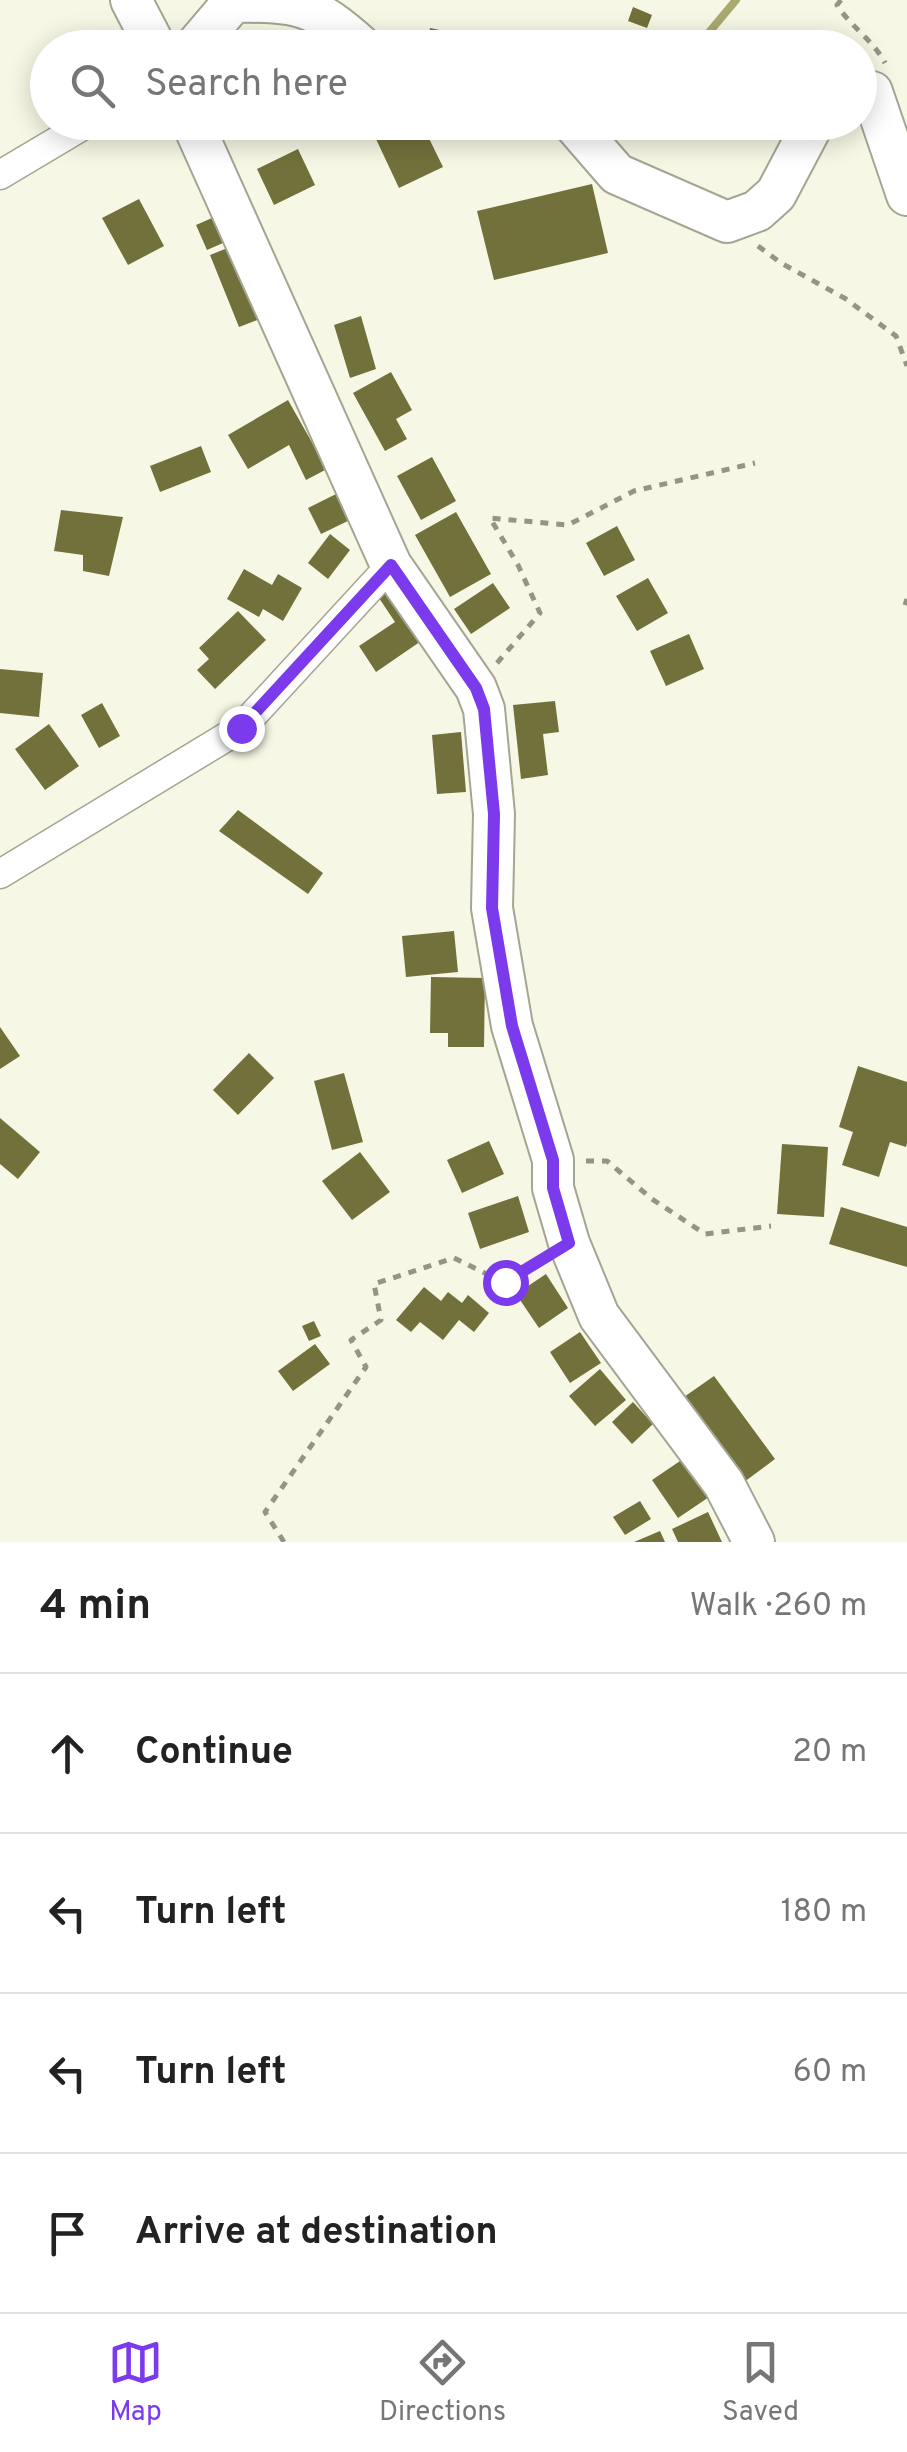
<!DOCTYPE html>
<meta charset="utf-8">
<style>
body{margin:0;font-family:Overpass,sans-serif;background:#f6f6f6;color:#222}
.stop{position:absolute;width:30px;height:30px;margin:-22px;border:8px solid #7c3aed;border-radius:50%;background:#fff}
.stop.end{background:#7c3aed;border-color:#fff;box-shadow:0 2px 10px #0008}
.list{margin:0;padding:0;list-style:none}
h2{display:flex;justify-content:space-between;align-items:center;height:130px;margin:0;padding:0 40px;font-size:42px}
h2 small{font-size:32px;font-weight:400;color:#767676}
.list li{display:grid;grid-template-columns:65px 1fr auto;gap:30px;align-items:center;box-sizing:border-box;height:160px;padding:0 40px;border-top:2px solid #e0e0e0}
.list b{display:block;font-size:38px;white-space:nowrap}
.list em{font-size:32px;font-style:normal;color:#767676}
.icon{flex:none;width:55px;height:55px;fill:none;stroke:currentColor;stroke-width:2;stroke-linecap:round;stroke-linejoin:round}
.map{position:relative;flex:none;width:907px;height:1542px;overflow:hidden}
.search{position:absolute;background:#fff;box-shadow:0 5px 25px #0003;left:30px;right:30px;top:30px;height:110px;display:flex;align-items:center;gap:25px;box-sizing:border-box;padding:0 35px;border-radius:55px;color:#767676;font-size:38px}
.sheet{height:770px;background:#fff}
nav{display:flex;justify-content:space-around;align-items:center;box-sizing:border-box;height:140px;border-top:2px solid #e0e0e0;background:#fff;font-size:28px;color:#767676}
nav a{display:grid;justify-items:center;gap:5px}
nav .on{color:#7c3aed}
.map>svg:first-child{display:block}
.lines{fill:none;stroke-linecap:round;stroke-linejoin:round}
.stream{stroke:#aaa972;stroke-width:8}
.building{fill:#72713b}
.street-casing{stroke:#a5a594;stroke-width:31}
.secondary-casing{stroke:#a5a594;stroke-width:44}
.path{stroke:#949487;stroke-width:5;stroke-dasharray:8 8;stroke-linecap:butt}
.street{stroke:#fff;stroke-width:28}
.secondary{stroke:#fff;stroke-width:40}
.route{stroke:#7c3aed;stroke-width:12}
</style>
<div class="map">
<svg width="907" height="1542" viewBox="0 0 907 1542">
<rect width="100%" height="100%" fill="#f7f7e5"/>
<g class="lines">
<path class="stream" d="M696,48L736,0"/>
</g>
<path class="building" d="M633,7L652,15L647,28L628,21Z
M430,28L464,35L461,48L427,43Z
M368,122H421L443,167L399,188Z
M298,149L315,185L274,205L257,169Z
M592,184L608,253L494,280L477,211Z
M139,199L164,246L128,265L102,218Z
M221,214L232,239L207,250L196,225Z
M235,245L265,317L239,327L210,255Z
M361,316L376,369L350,378L334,325Z
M391,372L412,410L396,419L407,439L385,451L353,393Z
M288,400L327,469L306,480L289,445L248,469L228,435Z
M201,446L211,472L160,492L150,466Z
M432,457L456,501L421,520L397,476Z
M340,492L354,518L321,534L308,508Z
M61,510L123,517L109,576L83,571V555L54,551Z
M456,512L491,574L450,597L415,535Z
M617,526L635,560L604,576L586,543Z
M330,534L350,550L328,579L308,563Z
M244,569L272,585L278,574L302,588L283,621L263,609L259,617L227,599Z
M648,578L668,613L637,631L616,596Z
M493,583L510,608L471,634L454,609Z
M392,585L427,637L376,672L359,646L395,622L377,595Z
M238,611L266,640L215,689L197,670L209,659L199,648Z
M689,634L704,669L666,686L650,651Z
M0,669L43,673L39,717L0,713Z
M555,701L559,732L543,734L548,775L521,779L513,705Z
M102,703L120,736L99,748L81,715Z
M49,724L79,766L45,790L15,749Z
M461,732L466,792L437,794L432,735Z
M238,810L323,873L308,894L219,831Z
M454,931L458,972L406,977L402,936Z
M431,977L485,978L484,1047H448V1033H430Z
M0,1027L20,1056L0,1069Z
M249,1053L274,1078L238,1115L213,1090Z
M858,1066L907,1082V1143L906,1147L890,1142L879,1177L842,1165L853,1132L839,1127Z
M344,1073L363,1142L332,1150L314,1081Z
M0,1118L40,1152L18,1179L0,1164Z
M489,1141L504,1174L462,1193L447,1160Z
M782,1144L828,1147L824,1217L777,1214Z
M360,1152L390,1192L352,1220L322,1181Z
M518,1196L529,1232L480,1249L468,1213Z
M841,1207L907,1227V1267L829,1244Z
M546,1274L568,1308L539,1328L516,1294Z
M424,1287L441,1301L448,1292L462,1303L468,1295L489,1313L474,1332L459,1320L443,1340L420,1322L411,1332L396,1320Z
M314,1321L321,1336L309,1341L302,1326Z
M580,1332L601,1363L570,1383L550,1352Z
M315,1344L330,1364L293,1391L278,1371Z
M600,1369L626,1400L595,1426L569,1396Z
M714,1376L775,1459L740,1485L684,1397Z
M633,1402L653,1424L632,1444L612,1422Z
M683,1459L709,1497L678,1518L652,1480Z
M640,1501L651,1519L625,1535L613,1517Z
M708,1512L722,1542H678L672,1529Z
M660,1531L665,1542H634Z"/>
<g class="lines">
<g class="street-casing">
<path id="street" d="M0,175L89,122
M0,874L241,728L391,565"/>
</g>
<g class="secondary-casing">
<path id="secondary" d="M131,0L156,48
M194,48L233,2C298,1 313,3 363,48
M860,89L872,92L907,195
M192,122L391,565L476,688L484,709L494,814L492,908L512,1026L553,1160V1188L569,1243L599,1316L724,1484L754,1542
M572,122L617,174L727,222L757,211L776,194L814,122"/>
</g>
<path class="path" d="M841,0L837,5C851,27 873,40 885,63
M758,246L781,263L846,299L896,336L907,366
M905,605L907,599
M497,663L540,613L518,565L490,518L568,525L634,491L755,463
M586,1161H607L652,1199L705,1234L771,1226
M284,1542L265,1512L366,1367L351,1340L381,1320L374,1284L454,1258L505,1283L541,1261"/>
<use href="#street" class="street"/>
<use href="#secondary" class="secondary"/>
</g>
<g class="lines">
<path class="route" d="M241,728L391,565L476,688L484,709L494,814L492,908L512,1026L553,1160V1188L569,1243L505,1282"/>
</g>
</svg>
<div class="stop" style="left:505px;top:1282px"></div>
<div class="stop end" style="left:241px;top:728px"></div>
<div class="search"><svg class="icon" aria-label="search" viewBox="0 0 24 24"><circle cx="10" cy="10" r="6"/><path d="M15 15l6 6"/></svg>Search here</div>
</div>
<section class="sheet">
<h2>4 min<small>Walk · 260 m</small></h2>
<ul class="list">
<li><svg class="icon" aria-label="ahead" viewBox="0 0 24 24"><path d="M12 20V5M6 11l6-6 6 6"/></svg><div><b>Continue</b></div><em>20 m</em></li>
<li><svg class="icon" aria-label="left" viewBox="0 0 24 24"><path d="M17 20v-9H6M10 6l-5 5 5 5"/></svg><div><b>Turn left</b></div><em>180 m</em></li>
<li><svg class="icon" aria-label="left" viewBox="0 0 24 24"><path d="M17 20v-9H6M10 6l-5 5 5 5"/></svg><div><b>Turn left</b></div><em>60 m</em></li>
<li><svg class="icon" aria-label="arrive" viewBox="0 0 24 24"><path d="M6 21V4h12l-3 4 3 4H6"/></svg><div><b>Arrive at destination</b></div></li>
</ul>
</section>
<nav>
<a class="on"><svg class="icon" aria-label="map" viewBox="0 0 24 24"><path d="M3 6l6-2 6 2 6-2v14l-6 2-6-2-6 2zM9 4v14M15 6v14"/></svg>Map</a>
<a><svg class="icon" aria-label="directions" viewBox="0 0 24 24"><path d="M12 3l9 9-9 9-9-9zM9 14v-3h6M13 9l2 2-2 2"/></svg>Directions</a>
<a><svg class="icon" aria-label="saved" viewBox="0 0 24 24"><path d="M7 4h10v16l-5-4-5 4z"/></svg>Saved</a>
</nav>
